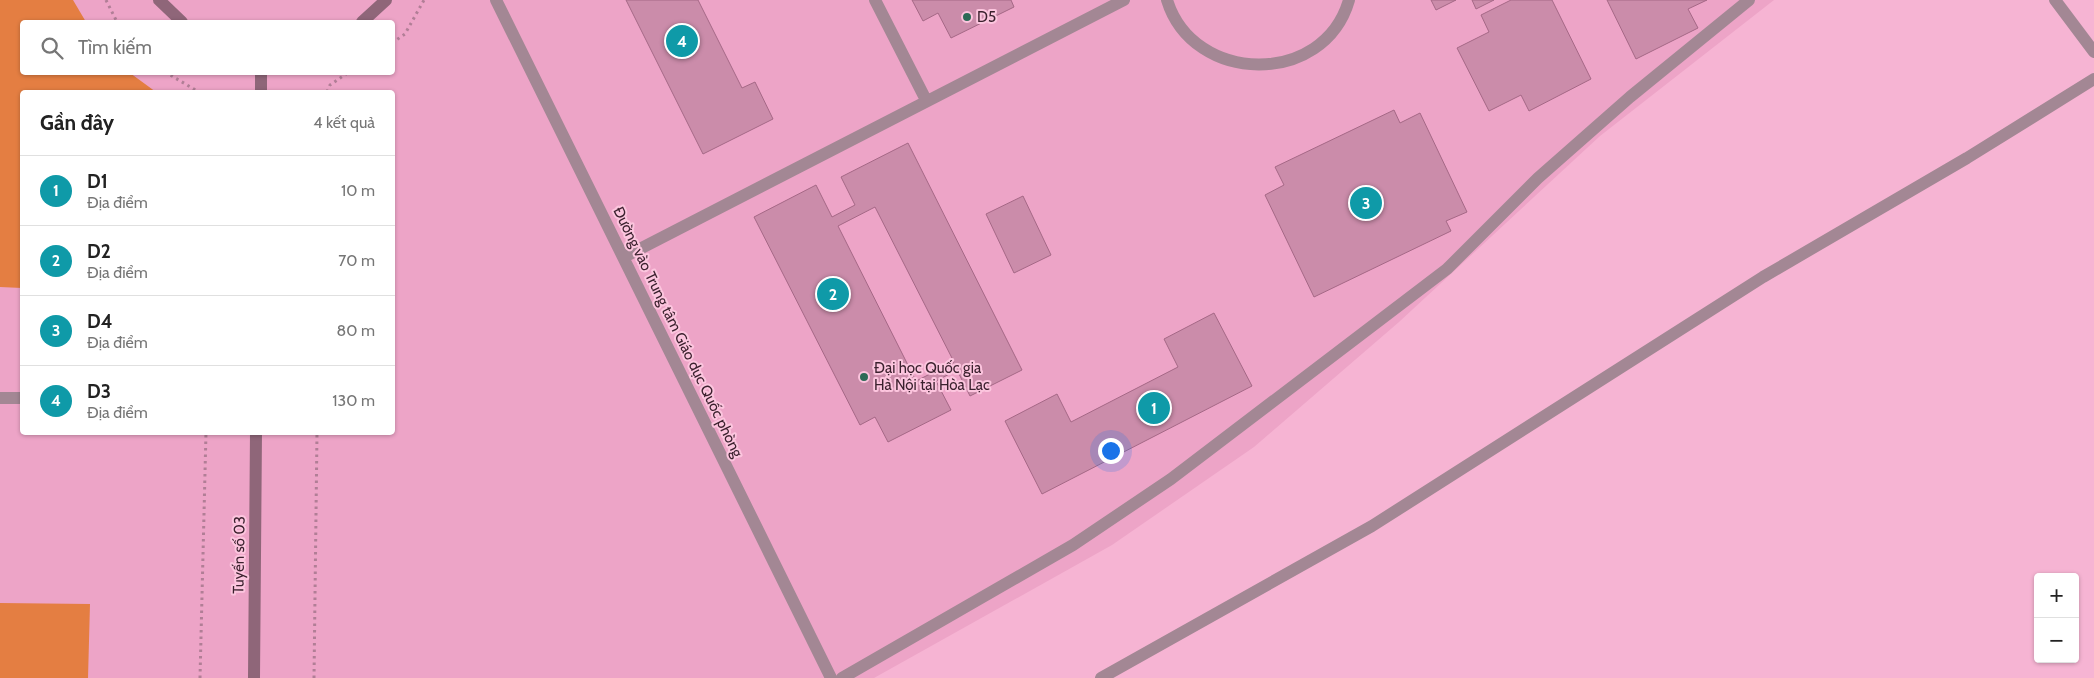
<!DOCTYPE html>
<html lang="vi">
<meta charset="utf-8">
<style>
body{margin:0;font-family:Cabin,sans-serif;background:#f2f2f2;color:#222}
.controls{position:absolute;right:15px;bottom:15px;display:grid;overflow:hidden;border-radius:5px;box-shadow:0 1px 4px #0004}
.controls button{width:45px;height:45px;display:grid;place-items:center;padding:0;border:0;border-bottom:1px solid #e0e0e0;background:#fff;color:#222;font:25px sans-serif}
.you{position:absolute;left:1110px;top:450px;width:18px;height:18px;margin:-12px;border:4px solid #fff;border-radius:50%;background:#1a73e8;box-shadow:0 0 0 8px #1a73e833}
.badge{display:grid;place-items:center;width:32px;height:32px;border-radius:50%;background:#2563eb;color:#fff;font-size:16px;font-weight:700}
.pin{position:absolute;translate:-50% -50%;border:2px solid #fff;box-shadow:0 1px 5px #0006}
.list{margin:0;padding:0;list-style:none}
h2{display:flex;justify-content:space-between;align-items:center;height:65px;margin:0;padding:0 20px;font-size:21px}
h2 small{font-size:16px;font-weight:400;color:#767676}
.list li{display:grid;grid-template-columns:32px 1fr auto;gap:15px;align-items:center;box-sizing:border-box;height:70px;padding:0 20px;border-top:1px solid #e0e0e0}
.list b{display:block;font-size:19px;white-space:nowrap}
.list p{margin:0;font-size:16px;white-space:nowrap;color:#767676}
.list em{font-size:16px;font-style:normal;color:#767676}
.icon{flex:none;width:28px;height:28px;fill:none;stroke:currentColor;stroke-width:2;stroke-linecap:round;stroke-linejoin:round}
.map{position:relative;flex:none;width:2094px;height:678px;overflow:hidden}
.search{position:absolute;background:#fff;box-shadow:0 1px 4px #0004;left:20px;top:20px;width:375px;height:55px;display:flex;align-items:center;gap:12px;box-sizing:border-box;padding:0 18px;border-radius:5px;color:#767676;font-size:19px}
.panel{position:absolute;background:#fff;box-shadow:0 1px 4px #0004;left:20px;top:90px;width:375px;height:345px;border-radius:5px}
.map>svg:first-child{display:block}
.built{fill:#eda4c7;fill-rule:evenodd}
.forest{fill:#e47e42}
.building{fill:#cb8caa;stroke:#a56886;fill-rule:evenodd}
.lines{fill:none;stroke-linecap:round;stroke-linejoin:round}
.path{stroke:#b17e96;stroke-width:3;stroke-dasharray:2.5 4;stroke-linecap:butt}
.lane{stroke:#a38794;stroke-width:12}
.street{stroke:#a38794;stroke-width:12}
.secondary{stroke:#8f6679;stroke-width:12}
.poi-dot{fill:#2d6a56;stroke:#fcc5de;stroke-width:2}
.labels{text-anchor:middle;stroke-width:4;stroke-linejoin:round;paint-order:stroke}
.poi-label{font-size:15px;fill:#3b212e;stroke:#fcc5de;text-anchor:start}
.street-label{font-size:15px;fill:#3b212e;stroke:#fcc5de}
</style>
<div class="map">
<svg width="2094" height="678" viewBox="0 0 2094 678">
<rect width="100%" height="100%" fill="#f6b4d3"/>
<path class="built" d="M0,0H1774L1600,136L1399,322L1254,447L1112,545L874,678H0ZM22,22H392V72H22ZM22,92H392V432H22Z"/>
<path class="forest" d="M0,0H73L86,22H22V72L130,73L156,92H22V288L0,287Z
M0,603L90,604L88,678H0Z"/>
<path class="building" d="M626,0H698L742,88L755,82L773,119L703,154Z
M912,0H1011L1014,7L951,38L938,13L923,21Z
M1431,0H1456L1436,10Z
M1472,0H1494L1476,9Z
M1511,0H1552L1591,79L1529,111L1521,95L1489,111L1457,48L1489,32L1481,15Z
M1607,0H1707L1688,9L1698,28L1636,59Z
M1394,110L1400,123L1420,113L1467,212L1446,221L1451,231L1314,297L1265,195L1284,185L1275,167Z
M908,143L1022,370L970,396L957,370L936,381L951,410L888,442L875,417L860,425L754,217L816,185L832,217L855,205L841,177ZM875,207L954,362L916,381L838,226Z
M1023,196L1051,255L1014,273L986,214Z
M1214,313L1252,386L1042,494L1005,421L1057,394L1071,422L1178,367L1164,339Z"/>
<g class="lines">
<path class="path" d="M106,0L117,22
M392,43L405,34L424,0
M165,72L199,92
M327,92L330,85L349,72
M200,678L206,432
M314,678L317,432"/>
<path class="lane" d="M496,0L831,678
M875,0L926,100
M1167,0C1193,85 1324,87 1349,0
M624,257L1124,0
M0,398H22
M842,678L1073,545L1171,479L1447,269L1538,178L1630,97L1749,0"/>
<path class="street" d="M2055,0L2094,52
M1101,678L1372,526L1763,277L1967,158L2094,79"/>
<path class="secondary" d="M159,0L182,22
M362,22L386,0
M261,92V72
M254,678L256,432"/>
</g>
<g class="poi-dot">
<circle cx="967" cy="17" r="5"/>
<circle cx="864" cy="377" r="5"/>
</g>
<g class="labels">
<g class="poi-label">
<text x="977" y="22">D5</text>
<text x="874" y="373">Đại học Quốc gia<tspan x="874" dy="17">Hà Nội tại Hòa Lạc</tspan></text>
</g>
<g class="street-label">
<text transform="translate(678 332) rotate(64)" y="5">Đường vào Trung tâm Giáo dục Quốc phòng</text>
<text transform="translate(239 555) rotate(-89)" y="5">Tuyến số 03</text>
</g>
</g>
</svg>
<div class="controls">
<button>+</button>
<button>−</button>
</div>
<div class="you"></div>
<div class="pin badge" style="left:1154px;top:408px;background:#0f9aa8">1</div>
<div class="pin badge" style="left:833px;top:294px;background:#0f9aa8">2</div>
<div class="pin badge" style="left:1366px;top:203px;background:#0f9aa8">3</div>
<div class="pin badge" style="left:682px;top:41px;background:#0f9aa8">4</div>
<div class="search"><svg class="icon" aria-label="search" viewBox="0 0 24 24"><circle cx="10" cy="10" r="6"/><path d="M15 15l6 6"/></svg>Tìm kiếm</div>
<section class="panel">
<h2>Gần đây<small>4 kết quả</small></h2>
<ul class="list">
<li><span class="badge" style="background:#0f9aa8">1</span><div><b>D1</b><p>Địa điểm</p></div><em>10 m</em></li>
<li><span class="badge" style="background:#0f9aa8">2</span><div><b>D2</b><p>Địa điểm</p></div><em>70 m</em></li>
<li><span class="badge" style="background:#0f9aa8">3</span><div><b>D4</b><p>Địa điểm</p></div><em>80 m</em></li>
<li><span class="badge" style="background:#0f9aa8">4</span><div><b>D3</b><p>Địa điểm</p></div><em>130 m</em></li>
</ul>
</section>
</div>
